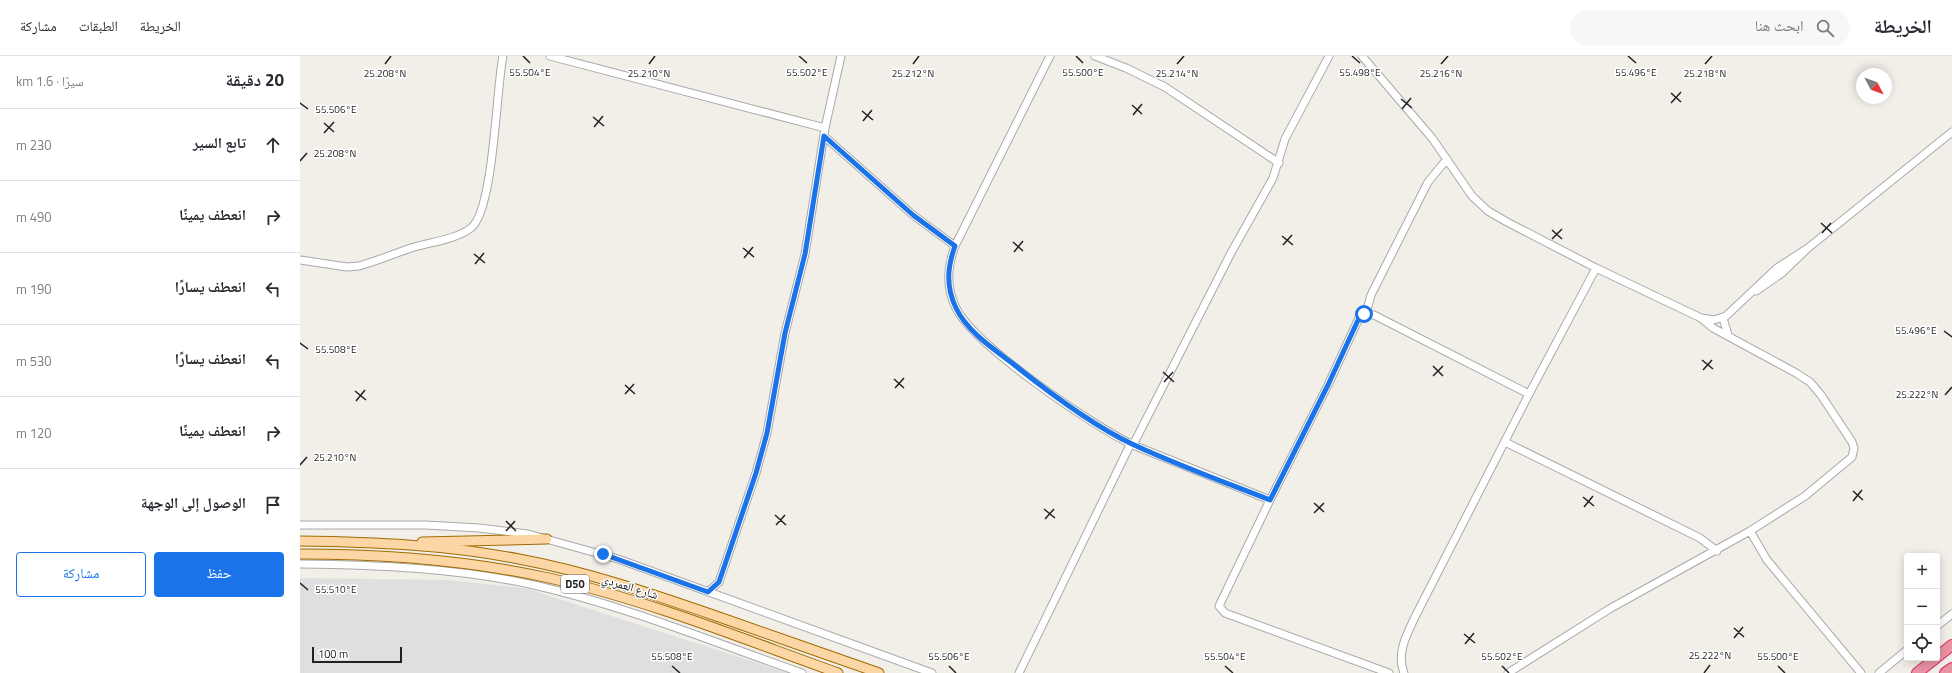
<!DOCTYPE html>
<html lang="ar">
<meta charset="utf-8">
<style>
body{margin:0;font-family:"Titillium Web","Noto Naskh Arabic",sans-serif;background:#f7f7f7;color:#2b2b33;direction:rtl}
.controls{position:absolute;right:12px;bottom:12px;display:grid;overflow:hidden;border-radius:4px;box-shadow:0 2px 10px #0003}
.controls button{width:36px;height:36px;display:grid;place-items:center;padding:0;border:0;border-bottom:1px solid #e1e1e2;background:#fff;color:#2b2b33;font:20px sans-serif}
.compass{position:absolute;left:1556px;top:12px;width:36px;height:36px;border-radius:50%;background:#fff;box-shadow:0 2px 10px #0003;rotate:131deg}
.scale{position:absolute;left:12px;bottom:10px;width:90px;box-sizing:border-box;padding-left:4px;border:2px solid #222;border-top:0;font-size:11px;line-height:14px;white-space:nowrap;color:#222;-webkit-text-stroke:3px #fff;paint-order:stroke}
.stop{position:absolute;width:12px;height:12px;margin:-9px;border:3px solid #1a73e8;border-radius:50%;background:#fff}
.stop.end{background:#1a73e8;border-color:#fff;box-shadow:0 1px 4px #0008}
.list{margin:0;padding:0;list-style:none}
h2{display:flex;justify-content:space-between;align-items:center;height:52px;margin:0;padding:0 16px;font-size:17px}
h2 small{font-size:13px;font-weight:400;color:#7c7c81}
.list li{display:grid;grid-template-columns:26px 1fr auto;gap:12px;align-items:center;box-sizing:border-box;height:72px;padding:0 16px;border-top:1px solid #e1e1e2}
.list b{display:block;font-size:15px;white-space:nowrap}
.list em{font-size:13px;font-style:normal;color:#7c7c81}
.actions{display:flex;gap:8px;padding:12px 16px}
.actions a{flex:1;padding:9px 0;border:1px solid #1a73e8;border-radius:4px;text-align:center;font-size:14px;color:#1a73e8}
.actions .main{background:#1a73e8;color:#fff}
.icon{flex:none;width:22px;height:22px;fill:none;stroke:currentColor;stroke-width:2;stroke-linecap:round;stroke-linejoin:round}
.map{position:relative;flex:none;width:1652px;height:617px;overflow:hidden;direction:ltr}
header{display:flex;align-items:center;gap:24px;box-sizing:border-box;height:56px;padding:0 20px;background:#fff;border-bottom:1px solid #e1e1e2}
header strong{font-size:19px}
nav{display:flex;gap:22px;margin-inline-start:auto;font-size:14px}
.search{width:280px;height:36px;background:#f7f7f7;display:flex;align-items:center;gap:10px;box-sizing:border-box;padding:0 14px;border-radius:22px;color:#7c7c81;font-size:15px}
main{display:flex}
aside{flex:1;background:#fff}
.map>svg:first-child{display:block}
.residential{fill:#e0dfdf}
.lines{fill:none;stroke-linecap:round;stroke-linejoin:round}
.minor-casing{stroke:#a9a9a9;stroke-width:9}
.major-casing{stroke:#a06b00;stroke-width:11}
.highway-casing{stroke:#dc2a67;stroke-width:12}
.minor{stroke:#fff;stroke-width:7}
.major{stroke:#fcd6a4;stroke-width:9}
.highway{stroke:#e892a2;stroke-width:10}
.route{stroke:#1a73e8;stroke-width:5}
.ticks{fill:none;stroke:#222;stroke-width:1.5}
.labels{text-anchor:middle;stroke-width:3;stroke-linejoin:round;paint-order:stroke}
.shield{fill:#fff;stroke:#646464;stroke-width:1}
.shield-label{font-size:11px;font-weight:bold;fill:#222}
.street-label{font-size:12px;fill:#222;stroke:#fff}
.ticks-label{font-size:10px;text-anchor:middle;fill:#222;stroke:#fff;stroke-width:3;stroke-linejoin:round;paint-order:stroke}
</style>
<header>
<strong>الخريطة</strong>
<div class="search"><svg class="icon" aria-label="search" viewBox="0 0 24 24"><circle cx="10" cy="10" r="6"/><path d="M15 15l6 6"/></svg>ابحث هنا</div>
<nav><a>الخريطة</a><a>الطبقات</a><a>مشاركة</a></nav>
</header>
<main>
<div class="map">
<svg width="1652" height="617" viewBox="0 0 1652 617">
<rect width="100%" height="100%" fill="#f2efe9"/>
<path class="residential" d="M0,522L148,524L225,532L488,617H0Z"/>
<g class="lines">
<g class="minor-casing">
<path id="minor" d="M250,0L525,72
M750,0L655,190C647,211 646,232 656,252C675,290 793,370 833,389L970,444
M795,0L826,12L865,31L979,107
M1062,0L1132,82L1172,140L1188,155L1207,166L1296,212L1401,262L1414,264L1426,260L1477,212L1508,192
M524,80L613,159L655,190
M0,204L47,211L59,210C77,205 93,198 111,192C130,186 155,184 171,172C194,154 196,33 203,0
M1456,235L1482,217L1508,192L1652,76
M1066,258L1071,239L1128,126L1147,103
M1423,262L1428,279
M1205,386L1400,482L1417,495
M833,389L931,197L973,122L985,83L1029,0
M0,469H126L179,472L228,478L318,503L632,617
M1450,475L1467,504L1561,617
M0,508C79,509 157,512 234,529C326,550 413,586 502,617
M408,536L419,526L456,417L467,377L485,277L505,198L525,72L541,0
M1637,570L1652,558
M719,617L831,387
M1089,617L925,557L919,550L970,444L1028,329L1059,262L1066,258L1074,259L1229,338
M1104,617C1096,597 1107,578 1116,559L1229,338L1296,212
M1208,617L1311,552L1450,475L1505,440L1552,401L1554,392L1552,386L1521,339L1510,326L1496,317L1413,272L1401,262
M1579,617L1607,594"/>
</g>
<g class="major-casing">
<path id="major" d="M0,485C74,486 147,489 219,503C289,516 355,539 422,562C474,580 527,599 579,617
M122,486L247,483
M0,498C84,498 167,504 249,522C348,544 443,583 538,617"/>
</g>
<g class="highway-casing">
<path id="highway" d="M1637,601L1652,589
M1617,617L1636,602
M1645,617L1652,612"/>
</g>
<use href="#minor" class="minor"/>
<use href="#major" class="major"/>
<use href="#highway" class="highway"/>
</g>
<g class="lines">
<path class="route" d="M303,498L408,536L419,526L456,417L467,377L485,277L505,198L524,80L613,159L655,190C647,212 646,231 656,252C667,275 692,292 712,307C747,335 792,369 832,388C877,409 924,426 970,444L1028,329L1059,262L1064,258"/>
</g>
<path class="ticks" d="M223,0L230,7M499,0L507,7M776,0L783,7M1052,0L1060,7M1328,0L1336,7M85,8L91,0M349,8L355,0M613,8L619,0M877,8L884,0M1141,8L1148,0M1405,8L1412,0M1371,37L1381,46M1101,43L1112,52M0,47L8,53M1371,47L1381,36M832,49L842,58M1102,53L1111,42M562,55L573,64M833,59L842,48M293,61L304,70M563,65L572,54M24,67L34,76M294,71L303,60M24,77L34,66M0,105L7,97M1521,167L1532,177M1252,174L1262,183M1522,177L1531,167M982,180L993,189M1252,183L1262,173M713,186L723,195M983,189L992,179M443,192L454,201M714,196L723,185M174,198L185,207M444,202L453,191M175,208L184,197M1644,275L1652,281M0,287L8,293M1402,304L1413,313M1133,310L1143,320M1403,314L1412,304M863,316L874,326M1133,320L1143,310M594,323L604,332M864,326L873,316M325,329L335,338M595,332L604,322M55,335L66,344M325,338L334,328M1645,339L1652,331M56,345L65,334M0,409L7,401M1553,435L1563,444M1283,441L1294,450M1553,445L1562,434M1014,447L1024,456M1284,451L1293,440M744,453L755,462M1014,457L1024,447M475,459L486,469M745,463L754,453M206,465L216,475M476,469L485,459M206,475L215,465M0,527L8,534M1434,572L1444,581M1164,578L1175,587M1434,582L1443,571M1165,588L1174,577M372,610L380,617M649,610L656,617M925,610L933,617M1202,610L1209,617M1478,610L1485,617M1404,617L1410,609"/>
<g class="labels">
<rect class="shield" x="261" y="519" width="28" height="18" rx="3"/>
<g class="shield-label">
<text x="275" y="532">D50</text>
</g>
<g class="street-label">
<text transform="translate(330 531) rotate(17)" y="4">شارع العمردي</text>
</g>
</g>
<g class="ticks-label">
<text x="230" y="20">55.504°E</text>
<text x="507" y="20">55.502°E</text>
<text x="783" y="20">55.500°E</text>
<text x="1060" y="20">55.498°E</text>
<text x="1336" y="20">55.496°E</text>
<text x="1405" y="21">25.218°N</text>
<text x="85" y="21">25.208°N</text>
<text x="349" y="21">25.210°N</text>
<text x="613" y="21">25.212°N</text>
<text x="877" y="21">25.214°N</text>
<text x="1141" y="21">25.216°N</text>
<text x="36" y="57">55.506°E</text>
<text x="35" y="101">25.208°N</text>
<text x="1616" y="278">55.496°E</text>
<text x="36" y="297">55.508°E</text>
<text x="1617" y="342">25.222°N</text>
<text x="35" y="405">25.210°N</text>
<text x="36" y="537">55.510°E</text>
<text x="1410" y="603">25.222°N</text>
<text x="372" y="604">55.508°E</text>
<text x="649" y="604">55.506°E</text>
<text x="925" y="604">55.504°E</text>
<text x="1202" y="604">55.502°E</text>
<text x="1478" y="604">55.500°E</text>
</g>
</svg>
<div class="controls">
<button>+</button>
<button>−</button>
<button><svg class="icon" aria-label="locate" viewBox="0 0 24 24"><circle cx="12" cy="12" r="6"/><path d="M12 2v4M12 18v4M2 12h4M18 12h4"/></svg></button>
</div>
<svg class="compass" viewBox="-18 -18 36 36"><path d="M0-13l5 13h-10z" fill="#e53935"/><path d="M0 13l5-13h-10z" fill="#7c7c81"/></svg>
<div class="scale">100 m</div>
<div class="stop" style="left:1064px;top:258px"></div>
<div class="stop end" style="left:303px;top:498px"></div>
</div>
<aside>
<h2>20 دقيقة<small>سيرًا · 1.6 km</small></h2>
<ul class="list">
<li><svg class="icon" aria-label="ahead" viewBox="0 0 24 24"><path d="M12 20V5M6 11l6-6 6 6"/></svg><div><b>تابع السير</b></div><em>230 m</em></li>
<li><svg class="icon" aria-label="right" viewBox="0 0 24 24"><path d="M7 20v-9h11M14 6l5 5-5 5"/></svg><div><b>انعطف يمينًا</b></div><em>490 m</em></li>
<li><svg class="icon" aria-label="left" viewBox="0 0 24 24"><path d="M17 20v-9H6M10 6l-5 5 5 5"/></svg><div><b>انعطف يسارًا</b></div><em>190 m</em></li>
<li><svg class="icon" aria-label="left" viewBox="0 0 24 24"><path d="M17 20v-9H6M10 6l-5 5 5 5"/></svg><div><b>انعطف يسارًا</b></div><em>530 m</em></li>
<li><svg class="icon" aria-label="right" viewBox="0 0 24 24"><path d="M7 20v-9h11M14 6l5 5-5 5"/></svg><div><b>انعطف يمينًا</b></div><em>120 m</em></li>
<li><svg class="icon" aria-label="arrive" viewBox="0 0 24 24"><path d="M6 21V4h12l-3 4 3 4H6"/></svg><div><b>الوصول إلى الوجهة</b></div></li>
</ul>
<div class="actions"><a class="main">حفظ</a><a>مشاركة</a></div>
</aside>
</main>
